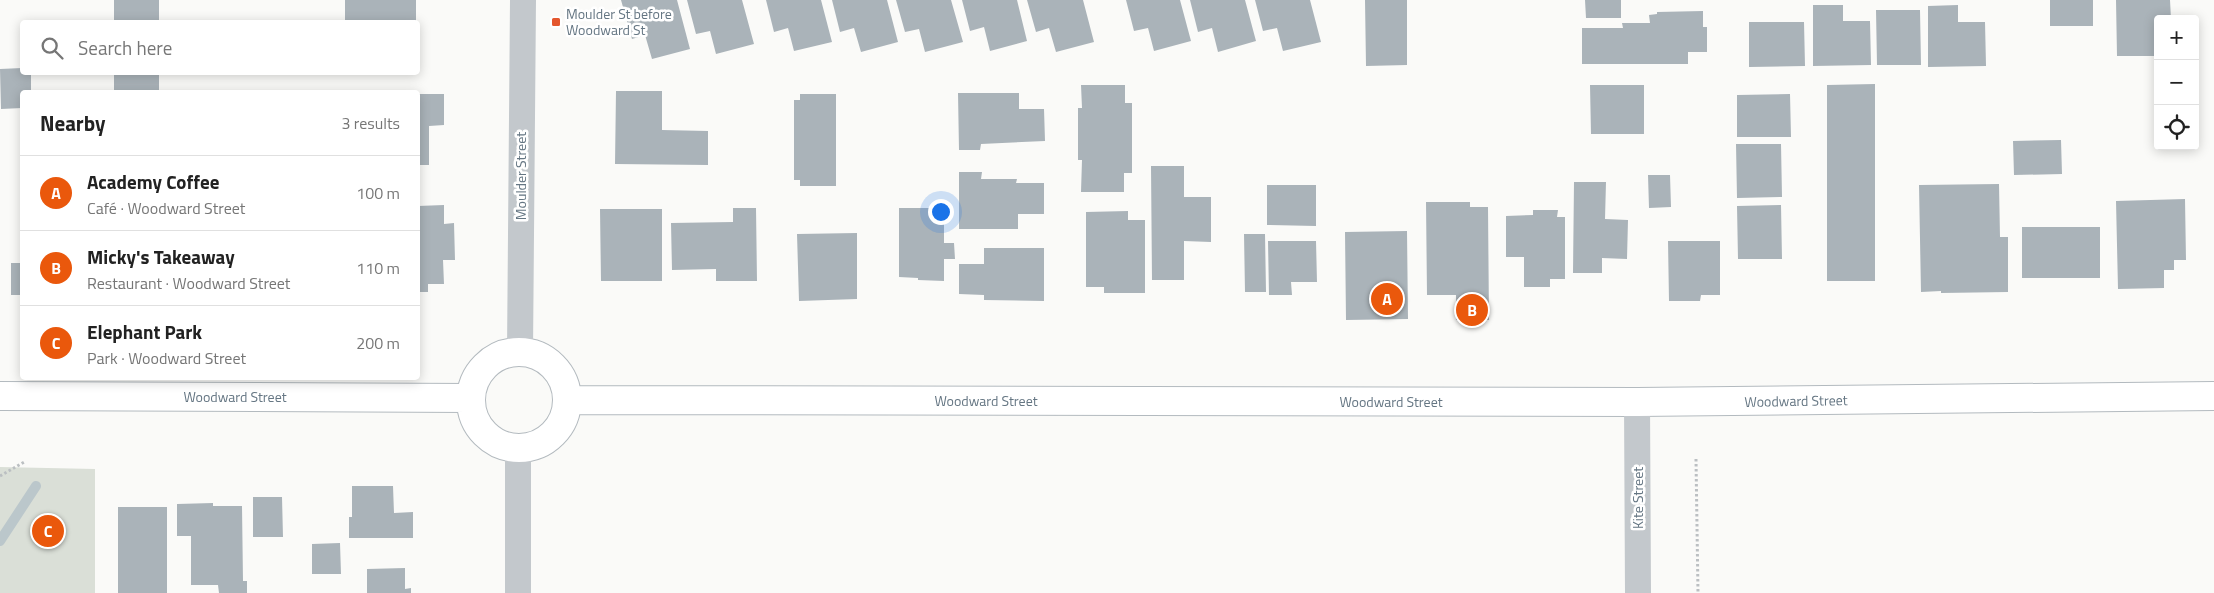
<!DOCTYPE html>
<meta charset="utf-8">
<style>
body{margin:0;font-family:"Titillium Web",sans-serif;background:#f6f6f6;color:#222}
.controls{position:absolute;right:15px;top:15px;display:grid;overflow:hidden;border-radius:5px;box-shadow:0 2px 12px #0003}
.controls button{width:45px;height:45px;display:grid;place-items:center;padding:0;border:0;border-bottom:1px solid #e0e0e0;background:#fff;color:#222;font:25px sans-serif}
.you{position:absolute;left:940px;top:211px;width:18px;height:18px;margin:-12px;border:4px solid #fff;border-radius:50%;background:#1a73e8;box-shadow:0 0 0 8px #1a73e833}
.badge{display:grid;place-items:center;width:32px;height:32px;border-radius:50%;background:#ea580c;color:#fff;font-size:16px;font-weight:700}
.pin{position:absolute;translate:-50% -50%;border:2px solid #fff;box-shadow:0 1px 5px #0006}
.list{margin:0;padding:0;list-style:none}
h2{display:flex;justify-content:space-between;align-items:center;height:65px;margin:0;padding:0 20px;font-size:21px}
h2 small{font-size:16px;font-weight:400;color:#767676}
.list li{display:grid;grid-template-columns:32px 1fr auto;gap:15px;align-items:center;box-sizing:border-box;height:75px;padding:0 20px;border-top:1px solid #e0e0e0}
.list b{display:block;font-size:19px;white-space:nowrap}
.list p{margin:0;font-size:16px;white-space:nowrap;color:#767676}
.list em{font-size:16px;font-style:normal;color:#767676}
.icon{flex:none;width:28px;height:28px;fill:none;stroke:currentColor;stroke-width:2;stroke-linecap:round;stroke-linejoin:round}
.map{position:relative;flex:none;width:2214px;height:593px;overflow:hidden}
.search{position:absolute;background:#fff;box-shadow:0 2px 12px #0003;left:20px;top:20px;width:400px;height:55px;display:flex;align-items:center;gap:12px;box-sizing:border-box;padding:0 18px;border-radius:5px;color:#767676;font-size:19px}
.panel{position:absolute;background:#fff;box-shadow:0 2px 12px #0003;left:20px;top:90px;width:400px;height:290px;border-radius:5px}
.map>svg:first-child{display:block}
.green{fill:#dadfd7}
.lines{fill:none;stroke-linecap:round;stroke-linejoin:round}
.stream{stroke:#bbc7cb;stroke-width:10}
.building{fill:#aab3b9}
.secondary-casing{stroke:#b3babf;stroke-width:30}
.path{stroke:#bbbfc2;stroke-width:3;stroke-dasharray:2.5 2.5;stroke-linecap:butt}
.street{stroke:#c3c8cc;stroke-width:26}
.secondary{stroke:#fff;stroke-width:28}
.poi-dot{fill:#e4572e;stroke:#fff;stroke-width:2}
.labels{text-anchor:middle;stroke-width:5;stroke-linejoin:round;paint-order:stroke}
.poi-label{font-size:14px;fill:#657683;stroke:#fff;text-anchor:start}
.street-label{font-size:14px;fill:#657683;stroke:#fff}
</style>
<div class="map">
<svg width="2214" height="593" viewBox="0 0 2214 593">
<rect width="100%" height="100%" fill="#fafaf8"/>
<path class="green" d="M0,467L95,469V593H0Z"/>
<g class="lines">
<path class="stream" d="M0,541L36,486"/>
</g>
<path class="building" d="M114,0H159V22H114Z
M345,0H416V22H345Z
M621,0H677L690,49L652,59L645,35L632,39Z
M687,0H742L754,44L716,54L710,31L696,34Z
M766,0H821L832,42L794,51L788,28L774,32Z
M832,0H887L898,42L861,52L854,28L840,32Z
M896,0H951L963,42L925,52L919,29L905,32Z
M962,0H1017L1027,41L990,51L984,27L970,31Z
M1027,0H1083L1094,42L1056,52L1049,28L1036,32Z
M1126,0H1180L1191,41L1154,51L1148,28L1134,31Z
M1190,0H1245L1256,41L1218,52L1212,28L1198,32Z
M1255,0H1310L1321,42L1283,51L1277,28L1263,31Z
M1365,0H1407V65L1366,66Z
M1585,0H1621V18H1586Z
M2050,0H2093V26H2050Z
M2116,0H2170L2171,19H2158V56H2117Z
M1813,5H1843V21H1870L1871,65L1813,66Z
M1958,5V22H1985L1986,66L1928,67V6Z
M1876,10H1920L1921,65H1877Z
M1703,11V27H1707V52H1688V64H1582V28H1623L1622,23H1650L1649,15L1657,14V12Z
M1749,22H1804L1805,66L1749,67Z
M22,68V72H31V92H22V108L1,109L0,69Z
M114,72H159V92H114Z
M1875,84V281H1827V85Z
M1081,85H1125V103H1132V173H1124V192H1081L1082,160H1078V108H1082Z
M1590,85H1644V134H1591Z
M616,91H662V130L708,131V165L615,164Z
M958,93H1019V109H1044L1045,141L981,144L980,150H959Z
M418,94H444V125L429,126V165H418Z
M800,94H836V186H800V180H794V100H800Z
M1790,94L1791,137H1737V95Z
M2061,140L2062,174L2014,175L2013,141Z
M1736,144H1781L1782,197L1737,198Z
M1151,166H1184V197H1211V242L1184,241V280H1152Z
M959,172H982L981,179H1017L1016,183H1044V214H1018V229H959Z
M1648,175H1670L1671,207L1649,208Z
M1574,182H1606L1605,219L1628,220L1627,259L1602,258V273H1573Z
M1999,184L2000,237H2008V292L1941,293V291L1921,292L1919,185Z
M1267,185H1316V226L1267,225Z
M2185,199L2186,260H2174V270H2164V288L2118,289L2116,201Z
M1426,202H1470V207H1488L1489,320H1456V295H1427Z
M444,205V224L454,223L455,260H443L444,284H428V292H418V206Z
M1781,205L1782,259H1738L1737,206Z
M733,208H756L757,281H716V269L672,270L671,223L733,222Z
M899,208H944V243H954L955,259H944V281L918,280V278L899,277Z
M600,209H662V281H601Z
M1533,210H1558L1557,217H1565V279H1550V287H1524V257H1506V216L1533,215Z
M1128,211V220H1145V293H1104V287H1086V212Z
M2022,227H2100V278H2022Z
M1407,231L1408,319L1346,320L1345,232Z
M857,233V299L799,301L797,234Z
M1244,234H1265L1266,292H1245Z
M1268,241H1316L1317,282H1291L1292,295H1269Z
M1668,241H1720V295H1701L1700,301H1669Z
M984,248H1044V301L984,300V295L959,294V264H984Z
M11,263H22V295H11Z
M352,486H393L394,513L413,512V538H349V517H352Z
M253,497H282L283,537H253Z
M213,503V506H242L243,581H247V593H219L218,585H191V536H177V504Z
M118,507H167V593H118Z
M340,543L341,574H312V544Z
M405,568V589L411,588V593H367V569Z"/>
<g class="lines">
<g class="secondary-casing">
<path id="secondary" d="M471 400a48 48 0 1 1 96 0a48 48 0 1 1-96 0Z
M0,396L470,398
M567,400L1637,402L2214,396"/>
</g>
<path class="path" d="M1696,459L1698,593
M0,476L26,461"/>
<path class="street" d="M520,352L523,0
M1637,402L1638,593
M518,449V593"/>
<use href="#secondary" class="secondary"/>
</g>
<rect class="poi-dot" x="551" y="17" width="10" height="10" rx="2.5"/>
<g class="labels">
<g class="poi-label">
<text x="566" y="19">Moulder St before<tspan x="566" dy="16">Woodward St</tspan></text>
</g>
<g class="street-label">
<text transform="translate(521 176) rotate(-90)" y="5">Moulder Street</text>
<text x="235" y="402">Woodward Street</text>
<text x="986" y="406">Woodward Street</text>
<text transform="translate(1796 401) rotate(-1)" y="5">Woodward Street</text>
<text x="1391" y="407">Woodward Street</text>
<text transform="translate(1638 498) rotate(-90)" y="5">Kite Street</text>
</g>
</g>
</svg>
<div class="controls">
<button>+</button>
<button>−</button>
<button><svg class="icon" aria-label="locate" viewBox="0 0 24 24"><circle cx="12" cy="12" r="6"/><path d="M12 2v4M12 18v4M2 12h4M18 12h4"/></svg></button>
</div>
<div class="you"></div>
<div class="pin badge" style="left:1387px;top:299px">A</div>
<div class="pin badge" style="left:1472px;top:310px">B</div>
<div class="pin badge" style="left:48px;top:531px">C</div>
<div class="search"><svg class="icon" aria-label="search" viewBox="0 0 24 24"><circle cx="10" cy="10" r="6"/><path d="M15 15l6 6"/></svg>Search here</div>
<section class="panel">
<h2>Nearby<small>3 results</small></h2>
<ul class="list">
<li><span class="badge">A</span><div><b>Academy Coffee</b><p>Café · Woodward Street</p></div><em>100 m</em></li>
<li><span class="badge">B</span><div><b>Micky's Takeaway</b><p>Restaurant · Woodward Street</p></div><em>110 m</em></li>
<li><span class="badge">C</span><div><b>Elephant Park</b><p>Park · Woodward Street</p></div><em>200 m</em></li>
</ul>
</section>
</div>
